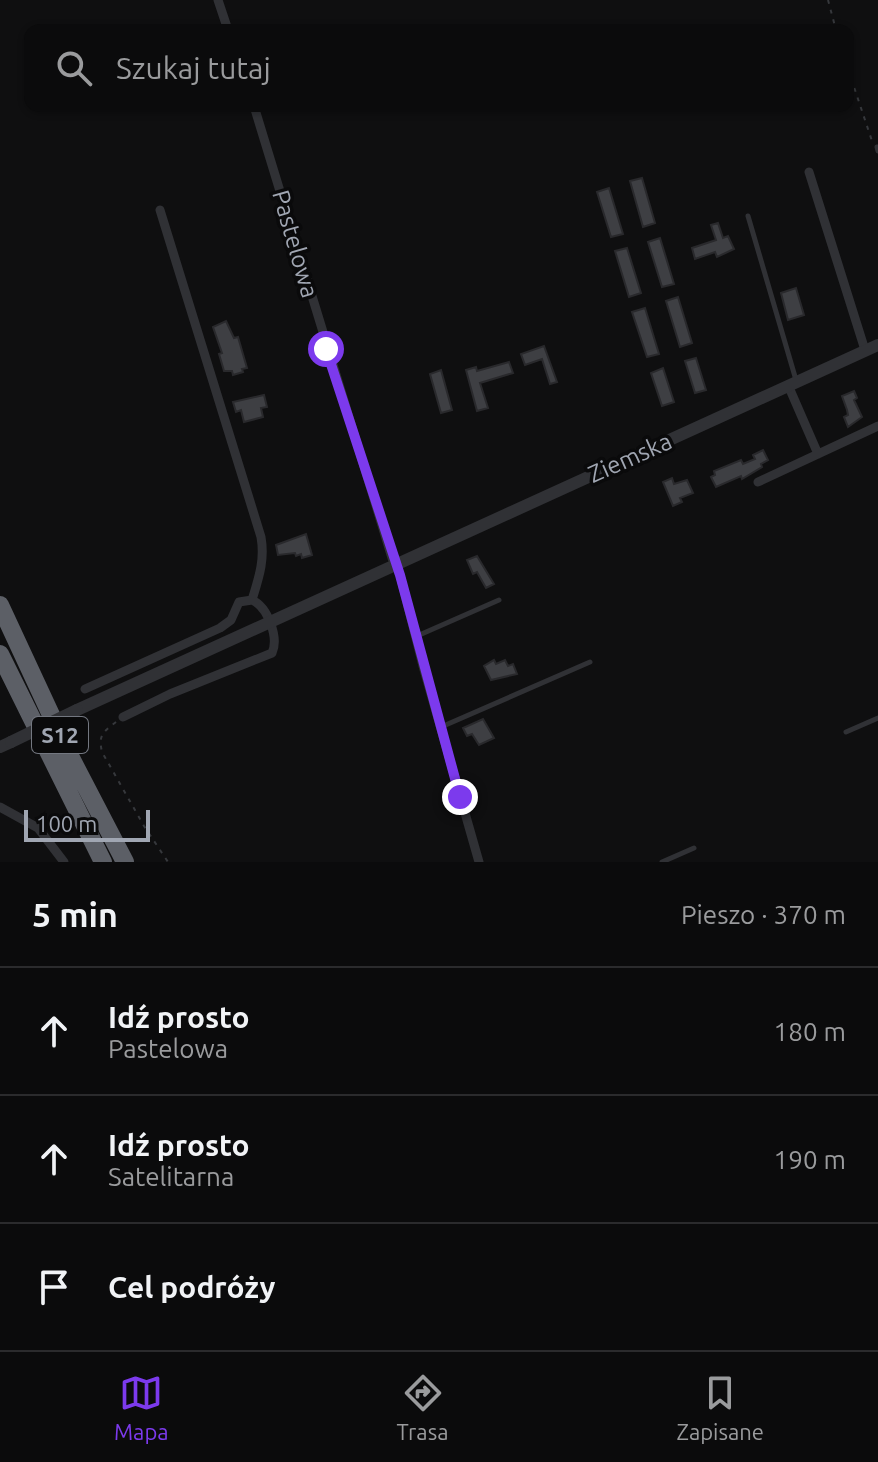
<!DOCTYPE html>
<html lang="pl">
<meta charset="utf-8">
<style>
body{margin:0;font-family:Ubuntu,sans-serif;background:#19191a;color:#f1f3f6}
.scale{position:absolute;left:24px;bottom:20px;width:126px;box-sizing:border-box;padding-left:8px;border:4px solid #a0a6b2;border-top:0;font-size:22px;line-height:28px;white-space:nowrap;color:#a0a6b2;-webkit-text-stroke:6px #0a0a0b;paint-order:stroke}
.stop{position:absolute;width:24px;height:24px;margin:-18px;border:6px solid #7c3aed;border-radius:50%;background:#fff}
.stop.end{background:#7c3aed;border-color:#fff;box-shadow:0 2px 8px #0008}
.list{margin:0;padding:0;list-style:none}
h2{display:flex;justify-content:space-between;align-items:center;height:104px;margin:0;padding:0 32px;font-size:34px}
h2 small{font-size:26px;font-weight:400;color:#9a9b9d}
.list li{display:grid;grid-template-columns:52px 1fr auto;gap:24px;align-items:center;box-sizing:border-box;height:128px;padding:0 32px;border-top:2px solid #2b2b2d}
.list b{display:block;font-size:30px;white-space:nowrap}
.list p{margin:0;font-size:26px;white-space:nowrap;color:#9a9b9d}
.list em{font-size:26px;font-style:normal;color:#9a9b9d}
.icon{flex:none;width:44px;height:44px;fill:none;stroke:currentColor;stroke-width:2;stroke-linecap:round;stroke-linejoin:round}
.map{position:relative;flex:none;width:878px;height:862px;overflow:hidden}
.search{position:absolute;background:#0b0b0c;box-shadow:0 2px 6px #0004;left:24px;right:24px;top:24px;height:88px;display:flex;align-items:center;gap:20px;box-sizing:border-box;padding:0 28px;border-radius:16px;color:#9a9b9d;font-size:30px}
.sheet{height:488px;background:#0b0b0c}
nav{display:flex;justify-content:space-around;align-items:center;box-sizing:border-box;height:112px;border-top:2px solid #2b2b2d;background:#0b0b0c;font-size:22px;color:#9a9b9d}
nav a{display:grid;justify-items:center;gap:4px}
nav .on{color:#7c3aed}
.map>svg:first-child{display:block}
.building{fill:#3e3f43;stroke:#29292c;stroke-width:2}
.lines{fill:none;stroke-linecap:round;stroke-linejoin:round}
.path{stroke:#36383c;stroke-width:2;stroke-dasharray:4 6;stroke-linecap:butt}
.service{stroke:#303135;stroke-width:5}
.minor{stroke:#303135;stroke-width:9}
.tertiary{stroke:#303135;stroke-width:12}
.motorway{stroke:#5c5f66;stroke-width:18}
.tertiary-bridge{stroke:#303135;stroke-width:12}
.route{stroke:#7c3aed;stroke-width:10}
.labels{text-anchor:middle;stroke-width:7;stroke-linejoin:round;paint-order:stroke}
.shield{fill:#0a0a0b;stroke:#737780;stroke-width:2}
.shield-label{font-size:22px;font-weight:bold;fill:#a0a6b2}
.street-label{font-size:24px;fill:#a0a6b2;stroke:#0a0a0b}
</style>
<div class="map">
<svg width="878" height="862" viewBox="0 0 878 862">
<rect width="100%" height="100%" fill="#0f0f10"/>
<path class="building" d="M642,178L655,223L643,227L630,181Z
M609,188L623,234L611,237L597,192Z
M718,223L723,238L728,236L734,249L717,257L715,252L695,259L692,248L716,240L711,225Z
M660,238L674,284L662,287L648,242Z
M627,248L641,293L629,297L615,251Z
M796,288L804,315L788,320L781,293Z
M678,297L692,343L680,347L666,301Z
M645,308L659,354L647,357L632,312Z
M226,321L234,338L238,337L247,368L242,369L243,372L233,375L232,371H224L219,354L222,353L213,327Z
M544,346L557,382L550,384L542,359L525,365L521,354Z
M696,358L706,390L695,393L685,361Z
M509,362L513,373L480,383L488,408L477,411L466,370L476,367L477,371Z
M663,368L674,402L662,406L651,373Z
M441,370L452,410L441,413L430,374Z
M854,391L857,398L854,400L862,417L848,427L844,417L848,415L847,410L842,396Z
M264,395L267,407L261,408L263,417L244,422L241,410L236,412L233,402Z
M763,450L768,460L761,464L762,467L742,479L741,476L716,487L711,477L715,475L714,471L741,460L743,464L755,459L753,455Z
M672,478L674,484L687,480L693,493L680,498L682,502L673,506L663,482Z
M306,534L312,555L302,558L301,554L296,556L295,553L278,555L276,545Z
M477,556L494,584L486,588L477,572L473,574L467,560Z
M494,660L496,664L505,660L508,666L513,664L517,674L491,680L484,666Z
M483,719L494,738L479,745L472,734L467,736L463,728Z"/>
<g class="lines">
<path class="path" d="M828,0L836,30
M848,69L873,144
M116,722C103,732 98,735 102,752L144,826L168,862"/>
<path class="service" d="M877,147L878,151
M748,216L796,380
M417,636L499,600
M441,727L590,662
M846,732L878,718
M662,862L694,848"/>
<path class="minor" d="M218,0L228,30
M254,106L392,558L400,575L423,666L479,862
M809,172L865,350
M160,210L261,537C265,560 259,577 252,600
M788,385L818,454
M758,482L878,426
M85,689L220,628L231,620L239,602L252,600C268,607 279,638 272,653L170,694L123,717
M0,807L38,828L64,862"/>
<path class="tertiary" d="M77,710L878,345
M0,747L11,742"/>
<path class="motorway" d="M0,605L71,758L125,862
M0,654L103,862"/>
<path class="tertiary-bridge" d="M11,742L77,710"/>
</g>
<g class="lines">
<path class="route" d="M326,349L400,575L460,797"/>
</g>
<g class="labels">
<rect class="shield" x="32" y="717" width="56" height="36" rx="6"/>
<g class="shield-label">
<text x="60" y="743">S12</text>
</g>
<g class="street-label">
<text transform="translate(295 244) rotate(74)" y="8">Pastelowa</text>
<text transform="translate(630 458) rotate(-24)" y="8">Ziemska</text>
</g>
</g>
</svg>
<div class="scale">100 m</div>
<div class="stop" style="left:326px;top:349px"></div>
<div class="stop end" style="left:460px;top:797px"></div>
<div class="search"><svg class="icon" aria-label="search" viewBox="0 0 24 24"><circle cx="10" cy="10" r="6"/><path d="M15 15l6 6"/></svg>Szukaj tutaj</div>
</div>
<section class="sheet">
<h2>5 min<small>Pieszo · 370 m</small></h2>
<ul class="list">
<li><svg class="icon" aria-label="ahead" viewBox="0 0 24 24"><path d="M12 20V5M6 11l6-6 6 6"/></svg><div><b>Idź prosto</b><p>Pastelowa</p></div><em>180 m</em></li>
<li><svg class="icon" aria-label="ahead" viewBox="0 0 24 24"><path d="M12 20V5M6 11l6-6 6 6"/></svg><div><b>Idź prosto</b><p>Satelitarna</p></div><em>190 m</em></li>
<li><svg class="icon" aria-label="arrive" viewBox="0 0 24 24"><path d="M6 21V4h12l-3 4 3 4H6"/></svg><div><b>Cel podróży</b></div></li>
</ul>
</section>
<nav>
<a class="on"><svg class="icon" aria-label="map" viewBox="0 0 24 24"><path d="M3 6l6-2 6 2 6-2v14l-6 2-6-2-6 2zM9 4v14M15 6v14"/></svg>Mapa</a>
<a><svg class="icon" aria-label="directions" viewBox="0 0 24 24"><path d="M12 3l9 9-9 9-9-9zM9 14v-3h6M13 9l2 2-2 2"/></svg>Trasa</a>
<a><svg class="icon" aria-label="saved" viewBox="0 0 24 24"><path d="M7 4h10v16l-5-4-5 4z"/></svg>Zapisane</a>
</nav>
